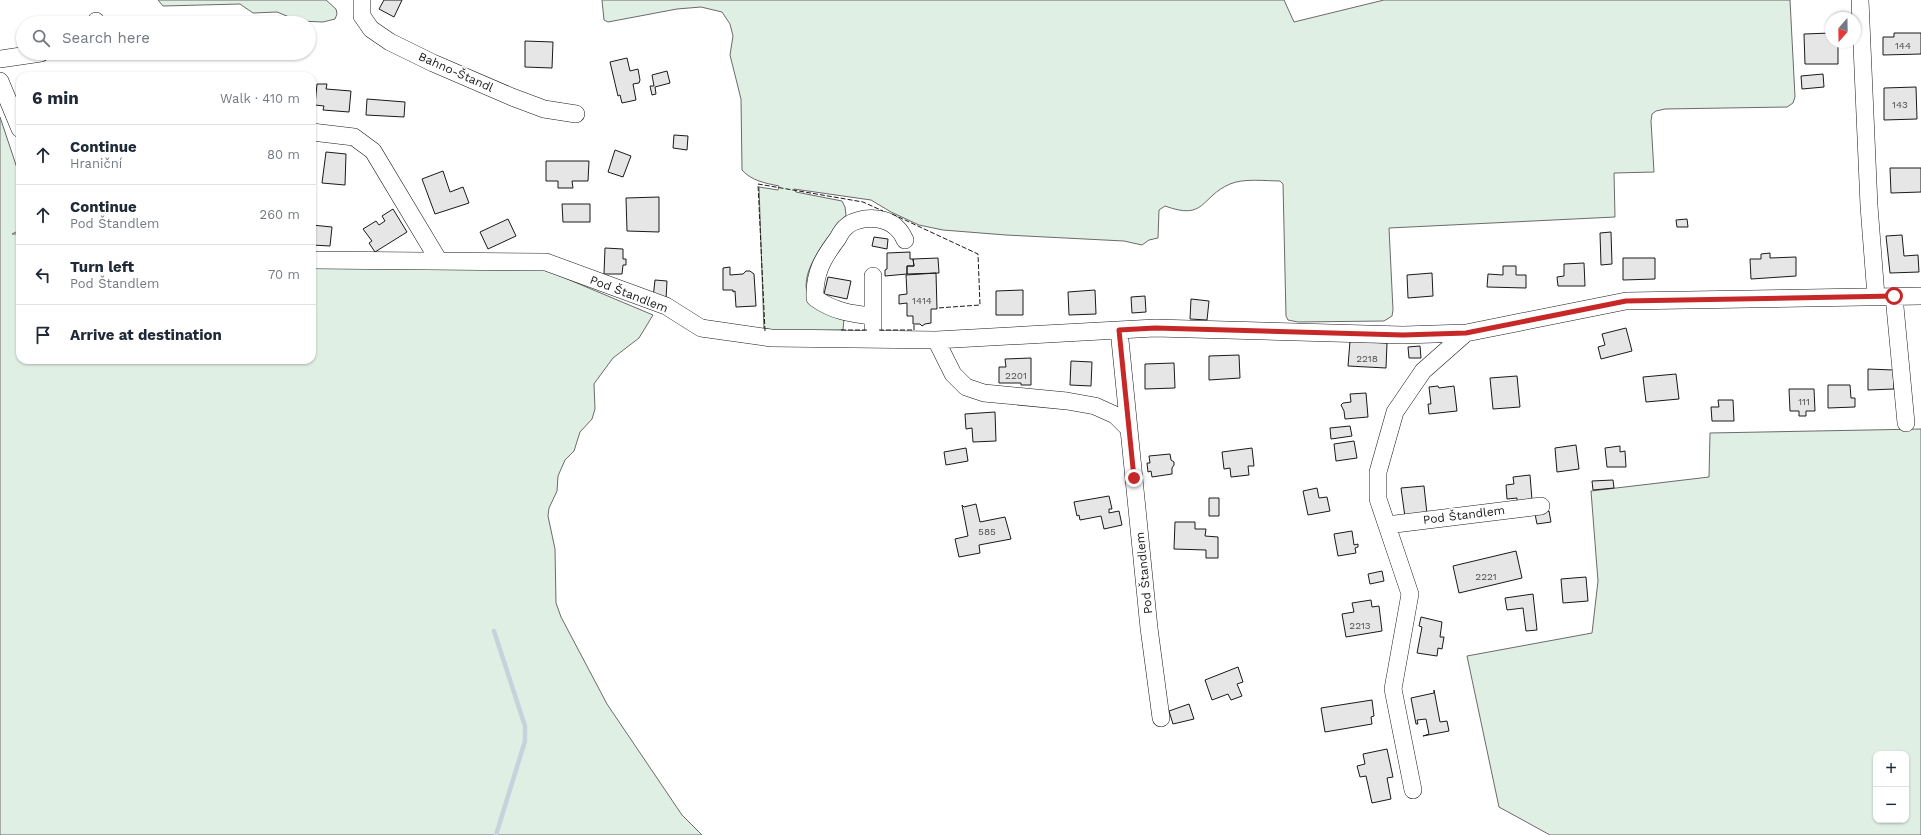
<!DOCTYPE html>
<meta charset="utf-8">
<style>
body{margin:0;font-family:"Work Sans",sans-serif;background:#f2f2f3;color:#1f2937}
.controls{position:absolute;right:12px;bottom:12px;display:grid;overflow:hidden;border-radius:8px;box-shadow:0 1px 3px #0004}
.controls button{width:36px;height:36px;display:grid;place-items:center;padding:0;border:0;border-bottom:1px solid #e0e1e3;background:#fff;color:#1f2937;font:20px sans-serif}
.compass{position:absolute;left:1825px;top:12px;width:36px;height:36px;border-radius:50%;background:#fff;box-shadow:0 1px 3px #0004;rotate:200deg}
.stop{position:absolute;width:12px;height:12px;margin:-9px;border:3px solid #c62828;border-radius:50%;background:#fff}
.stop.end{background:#c62828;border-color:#fff;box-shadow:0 1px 4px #0008}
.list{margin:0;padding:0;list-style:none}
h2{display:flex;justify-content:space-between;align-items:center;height:52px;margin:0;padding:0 16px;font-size:17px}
h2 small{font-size:13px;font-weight:400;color:#747a83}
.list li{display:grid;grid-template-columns:26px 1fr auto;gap:12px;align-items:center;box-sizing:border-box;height:60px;padding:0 16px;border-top:1px solid #e0e1e3}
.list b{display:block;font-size:15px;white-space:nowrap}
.list p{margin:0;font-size:13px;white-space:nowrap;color:#747a83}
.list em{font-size:13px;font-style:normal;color:#747a83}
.icon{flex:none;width:22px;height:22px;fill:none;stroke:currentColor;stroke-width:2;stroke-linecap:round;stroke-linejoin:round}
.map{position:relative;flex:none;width:1921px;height:835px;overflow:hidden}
.search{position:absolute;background:#fff;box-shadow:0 1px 3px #0004;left:16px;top:16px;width:300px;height:44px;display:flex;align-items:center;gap:10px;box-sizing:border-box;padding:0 14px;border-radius:22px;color:#747a83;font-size:15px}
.panel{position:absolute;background:#fff;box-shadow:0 1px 3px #0004;left:16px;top:72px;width:300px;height:292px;border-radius:12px}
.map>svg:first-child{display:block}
.green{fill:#e0efe3;stroke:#6a6a6a;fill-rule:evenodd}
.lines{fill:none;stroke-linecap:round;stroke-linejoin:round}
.stream{stroke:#c6d2dc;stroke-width:4.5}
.building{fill:#e6e6e6;stroke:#1a1a1a}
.minor-casing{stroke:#1a1a1a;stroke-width:18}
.minor{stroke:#fff;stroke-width:17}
.fence{stroke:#1a1a1a;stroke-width:1;stroke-dasharray:5 2;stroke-linecap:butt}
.route{stroke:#c62828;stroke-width:5}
.labels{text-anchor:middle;stroke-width:3;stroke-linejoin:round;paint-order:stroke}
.number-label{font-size:10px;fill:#4d4d4d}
.street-label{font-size:12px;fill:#1a1a1a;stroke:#fff}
</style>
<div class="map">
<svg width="1921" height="835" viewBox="0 0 1921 835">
<rect width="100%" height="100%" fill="#fff"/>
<path class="green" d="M158,0H326L336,9L337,14L335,19L323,22L299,21L277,12L253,13L240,4L163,6Z
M602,0H1284L1294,22L1384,0H1790L1795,97L1793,103L1787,107L1665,109L1656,111L1652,114L1651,121L1654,172L1614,173L1615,217L1389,228L1393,310L1392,316L1384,321L1298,322L1288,320L1286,316L1283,184L1280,181C1265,181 1244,178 1230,184C1200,197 1206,221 1165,206L1159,210L1158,238L1149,240L1142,245L1124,241L1006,235L943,230L919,225L891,212L871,200L794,189L796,192L842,201L845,207L846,215C841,225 833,231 827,239C800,275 793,307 844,319L843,330L764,331L759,187L778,190L779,186C765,183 752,181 742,170L741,99L730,55L733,36L730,24L722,12L701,7L677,9L608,22L604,20Z
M0,117L20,177V230L12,234H20V360H312V265H534L653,315L639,338L613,358L596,381L594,384L595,409L592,419L580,432L574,451L565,460L558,476L557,491L549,508L548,516L555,549L556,603L561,617L607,704L682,815L702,835H0Z
M1921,429V835H1550L1499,807L1467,656L1592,633L1598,581L1591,491L1709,477L1710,433ZM1876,754H1906V820H1876Z"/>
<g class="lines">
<path class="stream" d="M494,631L525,726V741L496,835"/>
</g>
<path class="building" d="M384,0H402L394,17L379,9Z
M1831,33V42H1838V64H1805L1804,34Z
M1894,33H1921V54L1883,55V37H1894Z
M525,41L553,42L552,68L525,67Z
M627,58L630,71L638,69L640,80L639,83L633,84L636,100L622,103L620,95L618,96L610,62Z
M667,71L670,83L655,87L656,94L652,95L650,86H654L652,75Z
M1823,74L1824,87L1802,89L1801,76Z
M317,84H327L326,89L351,91L349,112L323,110L324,106L315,105Z
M1916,87L1917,119L1884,120V88Z
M367,99L405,102L404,117L366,115Z
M674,135L688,136L687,150L673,148Z
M615,150L631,156L623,177L608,172Z
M326,152L346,154L345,185L322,183Z
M546,161H589L588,181H572L573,188H558V181H546Z
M1890,168H1921V192L1891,193Z
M443,171L450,192L463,187L469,203L435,214L422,179Z
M659,197V232L627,231L626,198Z
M562,204H590V222H563Z
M393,209L407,232L375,252L369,243L372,241L363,229L376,221L379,225L385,221L382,216Z
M508,219L516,236L488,249L480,232Z
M1687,219L1688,227H1677L1676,220Z
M312,225L332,227L330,246L312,245Z
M1611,232L1612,264L1601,265L1600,233Z
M1902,235L1904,256L1918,255L1919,272L1890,273L1886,236Z
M874,237L888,239L887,249L872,246Z
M605,248L623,249V259H626V265H623L622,274H604Z
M910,252V259H913L914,266H907V274L885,276V270L887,269V253Z
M1770,253V258L1796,257V276L1751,279L1750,259H1761V254Z
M938,258L939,273L907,274V266H914L913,259Z
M1623,258H1655V279L1623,280Z
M1584,263L1585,286H1558L1557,277L1564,276V264Z
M1503,266H1516V275H1526V288L1487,287L1488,274L1503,275Z
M730,267V275L743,274L746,271H750L754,274L756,306L736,307L735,291L733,292V290H723V268Z
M936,273L937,309H931V323L925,324L922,326L920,324H913V316H907V303L899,304V295L907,294L906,275Z
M1432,273L1433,296L1408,298L1407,275Z
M828,277L851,281L847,299L824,294Z
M655,280L667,281L666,299L653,298Z
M1023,290V315H996V291Z
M1095,290L1096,314L1069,315L1068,292Z
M1145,296L1146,312L1132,313L1131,297Z
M1191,299L1209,301L1207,320L1190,319Z
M1626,328L1632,351L1601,359L1598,347L1605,345L1602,334Z
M1350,341L1387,343L1386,368L1348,366Z
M1420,346L1421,358H1409L1408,347Z
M1239,355L1240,378L1209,380V356Z
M1031,358V385H1021V383H999V367H1006L1005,359Z
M1071,361L1092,362L1091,386L1070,385Z
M1174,363L1175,388L1145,389V364Z
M1868,369L1893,370L1894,389L1868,390Z
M1676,374L1679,399L1646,402L1643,377Z
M1517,376L1520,407L1493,409L1490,378Z
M1828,385H1850L1851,398H1855V407L1828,408Z
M1438,386L1439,388L1454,386L1457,411L1429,414L1428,404H1431L1429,387Z
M1789,389H1814L1815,411H1806V416H1799V411H1790Z
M1366,393L1368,417L1345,419L1344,411L1341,405L1343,403L1351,402L1350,394Z
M1718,400H1733L1734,421H1712L1711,407H1719Z
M995,412L996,441L973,442L972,428L966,429L965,414Z
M1350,426L1352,436L1331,439L1330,428Z
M1354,441L1357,458L1336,461L1334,444Z
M1576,445L1579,469L1557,472L1555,448Z
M1620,446V452L1625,451L1626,467H1607L1605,448Z
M966,448L968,461L946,465L944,452Z
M1252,448L1254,466H1248L1249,475L1231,477L1230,468L1224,469L1222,452Z
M1170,454L1171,460L1174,462V465L1172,468V474L1152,477L1151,471L1148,472L1147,463H1150L1149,456Z
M1530,475L1532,500L1517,501V498L1507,499L1506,485L1514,484L1513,477Z
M1613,480L1614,488L1593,490L1592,481Z
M1424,486L1427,514L1405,517L1401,488Z
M1317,488L1319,498L1327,497L1330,511L1308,515L1303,491Z
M1109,496L1112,509H1109V513L1119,511L1122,525L1104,529L1101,516L1080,520L1079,515L1077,516L1074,502Z
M1209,498H1219V516H1209Z
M976,504L980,522L1005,517L1011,539L979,545L980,553L959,557L955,539L968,536L962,505L964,507Z
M1549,511L1551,522L1537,524L1535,514Z
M1175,522H1195V529H1206L1205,536L1218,537V558H1206V550L1174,549Z
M1352,531L1354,545L1358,544V547L1355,548L1356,553L1338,556L1334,534Z
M1516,551L1522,578L1459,593L1453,566Z
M1382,571L1384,581L1370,584L1368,574Z
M1586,577L1588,601L1563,603L1561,579Z
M1533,594L1537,630L1526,631L1523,608L1507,610L1505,598Z
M1371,600L1372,607L1379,606L1382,631L1346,637L1342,614L1354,612L1352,603Z
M1421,617L1442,622L1440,637H1444L1442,649L1438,648L1437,656L1417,653L1422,627L1419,626Z
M1238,667L1243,682L1237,684L1242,696L1231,700L1228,694L1212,700L1205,680Z
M1434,690L1440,722L1447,721L1449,731L1423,736L1429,734L1426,719L1417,720L1418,724H1416L1411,698L1434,693Z
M1372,700L1374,716L1371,717L1372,724L1325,732L1321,708Z
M1189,704L1194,719L1173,724L1169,711Z
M1387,749L1393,777L1387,778L1391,799L1372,803L1366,776L1360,777L1357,766L1365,764L1363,754Z"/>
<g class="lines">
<g class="minor-casing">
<path id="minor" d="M362,0V16L371,29L390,42L433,63L512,97L544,109L576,114
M1860,0L1869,206L1876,296
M95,23L96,21
M0,59L41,53
M0,81L20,129
M312,132L354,137L373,151L439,261
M312,260L546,262L666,306L701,328L771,338L936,340L1155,328L1403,335L1466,333L1626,301L1921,296
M1894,296L1906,423
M873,316C851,314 833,311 815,298C814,273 823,258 838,238C840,234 843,229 847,226C851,222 859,220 864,219C882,217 897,222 905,240
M873,327V276
M1119,330L1149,628L1161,718
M936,340L953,374L966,387L984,393L1067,401L1095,406L1115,415L1127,427
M1387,525L1541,506
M1413,790L1393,689L1410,594L1378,499V472L1395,412L1423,371L1466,333"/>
</g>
<use href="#minor" class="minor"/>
<path class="fence" d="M892,214L978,254L980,305L938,308
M841,330H867
M879,330H914V324
M765,331L758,184L863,202L883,211"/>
</g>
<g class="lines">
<path class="route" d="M1134,478L1119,330L1155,328L1403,335L1466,333L1626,301L1894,296"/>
</g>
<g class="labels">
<g class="number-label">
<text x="1903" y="49">144</text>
<text x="1900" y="108">143</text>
<text x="922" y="304">1414</text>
<text x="1367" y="362">2218</text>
<text x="1016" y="379">2201</text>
<text x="1804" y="405">111</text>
<text x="987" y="535">585</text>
<text x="1486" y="580">2221</text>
<text x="1360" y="629">2213</text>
</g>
<g class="street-label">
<text transform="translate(456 72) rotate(24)" y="4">Bahno-Štandl</text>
<text transform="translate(629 294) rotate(21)" y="4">Pod Štandlem</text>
<text transform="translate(1464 515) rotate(-7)" y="4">Pod Štandlem</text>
<text transform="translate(1144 573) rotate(-96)" y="4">Pod Štandlem</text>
</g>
</g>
</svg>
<div class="controls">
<button>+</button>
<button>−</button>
</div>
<svg class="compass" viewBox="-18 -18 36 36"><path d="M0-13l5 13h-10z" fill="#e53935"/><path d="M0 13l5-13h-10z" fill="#747a83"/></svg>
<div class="stop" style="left:1894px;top:296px"></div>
<div class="stop end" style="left:1134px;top:478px"></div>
<div class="search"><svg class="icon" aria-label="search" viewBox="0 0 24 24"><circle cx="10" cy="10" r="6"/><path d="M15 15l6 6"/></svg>Search here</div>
<section class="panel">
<h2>6 min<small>Walk · 410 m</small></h2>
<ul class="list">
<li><svg class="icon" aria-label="ahead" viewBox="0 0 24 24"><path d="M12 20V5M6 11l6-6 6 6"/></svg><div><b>Continue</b><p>Hraniční</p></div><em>80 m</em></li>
<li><svg class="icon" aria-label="ahead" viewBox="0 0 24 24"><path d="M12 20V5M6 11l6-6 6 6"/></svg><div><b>Continue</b><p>Pod Štandlem</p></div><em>260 m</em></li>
<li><svg class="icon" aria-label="left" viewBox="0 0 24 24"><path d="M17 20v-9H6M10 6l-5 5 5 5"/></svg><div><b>Turn left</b><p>Pod Štandlem</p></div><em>70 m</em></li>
<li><svg class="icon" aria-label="arrive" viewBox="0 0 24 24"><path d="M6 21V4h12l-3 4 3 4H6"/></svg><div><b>Arrive at destination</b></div></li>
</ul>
</section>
</div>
